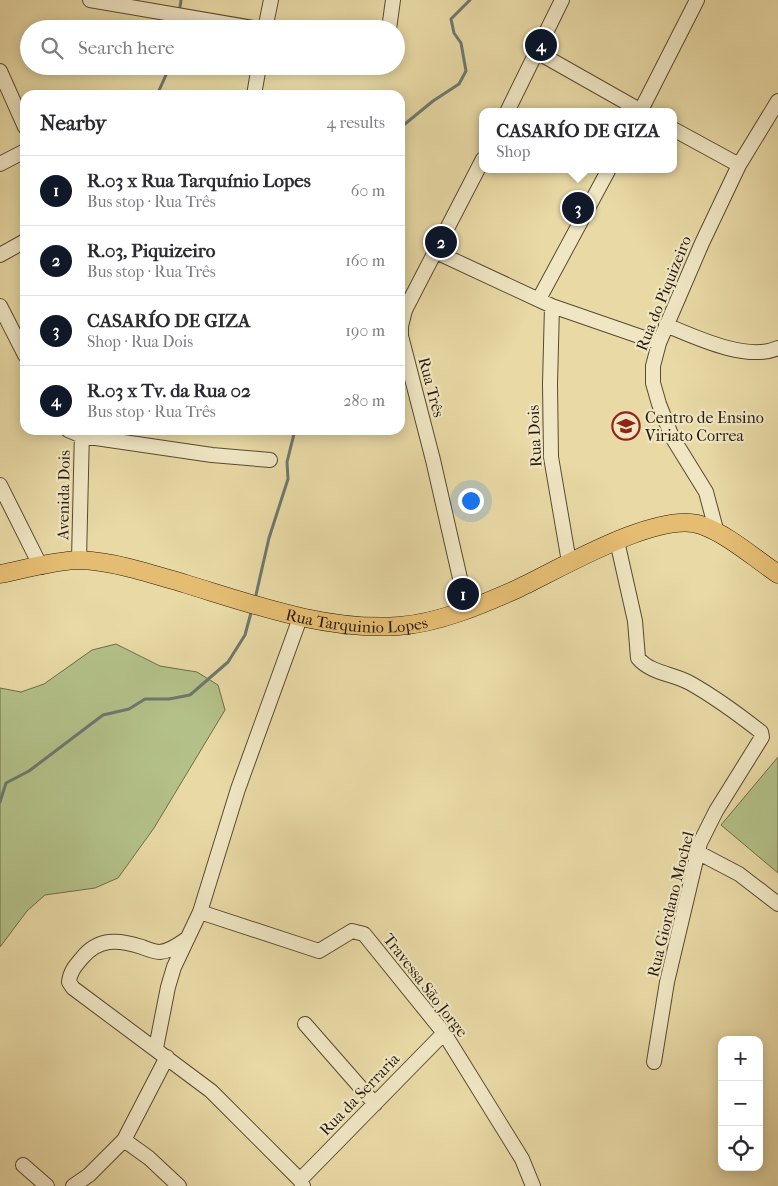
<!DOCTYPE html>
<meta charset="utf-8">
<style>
body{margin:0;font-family:"IM FELL French Canon",serif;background:#f2f2f3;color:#2b2b33}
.controls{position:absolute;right:15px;bottom:15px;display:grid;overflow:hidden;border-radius:10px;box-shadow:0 2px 12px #0003}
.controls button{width:45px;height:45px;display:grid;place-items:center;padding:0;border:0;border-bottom:1px solid #e1e1e2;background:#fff;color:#2b2b33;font:25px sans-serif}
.you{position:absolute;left:470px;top:500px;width:18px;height:18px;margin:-12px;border:4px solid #fff;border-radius:50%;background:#1a73e8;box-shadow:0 0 0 8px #1a73e833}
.badge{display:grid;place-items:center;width:32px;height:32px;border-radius:50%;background:#111827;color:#fff;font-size:16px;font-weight:700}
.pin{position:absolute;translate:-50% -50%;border:2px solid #fff;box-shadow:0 1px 5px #0006}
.popup{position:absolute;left:479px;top:108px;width:198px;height:65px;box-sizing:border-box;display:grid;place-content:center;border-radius:10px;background:#fff;filter:drop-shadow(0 1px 4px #0005);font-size:16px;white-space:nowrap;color:#7c7c81}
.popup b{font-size:19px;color:#2b2b33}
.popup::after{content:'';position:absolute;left:50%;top:100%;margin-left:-10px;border:10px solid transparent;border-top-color:#fff}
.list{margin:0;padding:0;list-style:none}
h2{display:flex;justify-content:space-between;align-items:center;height:65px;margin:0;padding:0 20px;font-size:21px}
h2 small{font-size:16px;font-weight:400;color:#7c7c81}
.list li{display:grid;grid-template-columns:32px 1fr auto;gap:15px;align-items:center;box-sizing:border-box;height:70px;padding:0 20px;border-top:1px solid #e1e1e2}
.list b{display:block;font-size:19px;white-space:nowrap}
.list p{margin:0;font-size:16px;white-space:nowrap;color:#7c7c81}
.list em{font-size:16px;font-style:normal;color:#7c7c81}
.icon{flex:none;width:28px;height:28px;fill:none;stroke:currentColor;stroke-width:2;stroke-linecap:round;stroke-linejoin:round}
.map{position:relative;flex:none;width:778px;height:1186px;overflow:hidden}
.search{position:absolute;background:#fff;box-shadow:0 2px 12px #0003;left:20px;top:20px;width:385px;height:55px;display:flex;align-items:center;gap:12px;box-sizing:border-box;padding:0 18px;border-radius:28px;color:#7c7c81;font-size:19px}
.panel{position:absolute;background:#fff;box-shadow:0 2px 12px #0003;left:20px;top:90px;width:385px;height:345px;border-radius:15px}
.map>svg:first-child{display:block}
.green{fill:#b3c088;stroke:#6e6d49}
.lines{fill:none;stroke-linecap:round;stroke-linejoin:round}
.stream{stroke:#6d786f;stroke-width:3}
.minor-casing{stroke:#584a31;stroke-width:16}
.major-casing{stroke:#281a0a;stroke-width:19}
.minor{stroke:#f0e6c4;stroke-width:14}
.major{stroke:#e4bc72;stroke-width:18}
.labels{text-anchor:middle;stroke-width:4.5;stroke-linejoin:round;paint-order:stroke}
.street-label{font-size:16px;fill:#281a0a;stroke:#f0e6c4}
.poi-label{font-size:16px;fill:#281a0a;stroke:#f0e6c4;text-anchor:start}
</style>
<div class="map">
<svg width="778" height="1186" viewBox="0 0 778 1186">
<rect width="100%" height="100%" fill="#e8d9a5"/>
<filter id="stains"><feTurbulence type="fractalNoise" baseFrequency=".004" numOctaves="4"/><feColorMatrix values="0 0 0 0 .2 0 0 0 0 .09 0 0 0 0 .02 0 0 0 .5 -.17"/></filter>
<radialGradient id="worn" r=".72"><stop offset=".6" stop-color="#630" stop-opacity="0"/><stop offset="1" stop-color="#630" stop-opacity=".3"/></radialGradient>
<path class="green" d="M116,644L160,666L197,672L218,685L225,710L154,828L118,878L95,888L45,895L27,911L0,947V688L21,692L44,684L92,650Z
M778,757V873L721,825Z"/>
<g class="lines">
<path class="stream" d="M180,7L181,0
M175,29L176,25
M157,95L170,66
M400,128L433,101L459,84L466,71L461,43L454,33L451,19L470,0
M255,599L269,538L288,479L287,462L295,430
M0,802L6,783L29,771L103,715L129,709L145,699H169L190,695L228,662L245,635L252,609"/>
<g class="minor-casing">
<path id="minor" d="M90,0L259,29
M265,29L271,0
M389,29L393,0
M537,52L643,112
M0,71L25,127
M254,95L259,66
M507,112L562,0
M640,112L697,0
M673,129L739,165
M0,164L25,151
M436,252L552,306L659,343
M0,255L25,241
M539,299L609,169
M0,306L25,355
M552,306L550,384L551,457L569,562
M666,325C695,337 747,362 778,348
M68,430L82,436L212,455L270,460
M0,485L41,567
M717,533L706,492L672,437L659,404L653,383V366L659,343L702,243L739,165L778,101
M617,541L635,621L638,658C650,673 674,674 690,683C715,697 738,714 761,732L762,737L716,811L700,843L667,982L654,1062
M79,560L82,430
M467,609L433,460L401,336V326L405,310L483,159
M699,853L739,874L778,904
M200,912L319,951L352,931L364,934L444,1033L522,1159L533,1186
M188,938C179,944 171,951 160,952C154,952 147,949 142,947C118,939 98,938 82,958C75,966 70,972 69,982L73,988L211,1091L300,1180L303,1186
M305,1024L375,1104
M156,1048L168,987L174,967L200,912L238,789L300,618
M124,1140L149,1158L179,1186
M23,1165L47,1186
M300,1180L444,1033
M73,1186L89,1175L124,1140L167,1057"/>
</g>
<g class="major-casing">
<g id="major">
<path id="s1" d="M0,574C25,569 57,560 81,560C117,562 152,574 186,584C255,605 326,631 399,626C439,623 481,605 517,589C558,570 658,510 701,525C729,535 754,558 778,574"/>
</g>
</g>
<use href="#minor" class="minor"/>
<use href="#major" class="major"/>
</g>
<defs>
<g id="school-ring" transform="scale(1.4375)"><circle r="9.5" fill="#f0e6c4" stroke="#8f2418" stroke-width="1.5"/><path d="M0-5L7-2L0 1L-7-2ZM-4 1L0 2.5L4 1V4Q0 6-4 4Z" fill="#8f2418"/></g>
</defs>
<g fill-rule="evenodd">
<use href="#school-ring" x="626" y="426"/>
</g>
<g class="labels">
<g class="street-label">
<text transform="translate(663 293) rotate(-68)" y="6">Rua do Piquizeiro</text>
<text transform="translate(432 387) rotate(75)" y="6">Rua Três</text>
<text transform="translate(534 436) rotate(-93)" y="6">Rua Dois</text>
<text transform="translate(63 495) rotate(-89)" y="6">Avenida Dois</text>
<text dy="6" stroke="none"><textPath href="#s1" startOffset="366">Rua Tarquinio Lopes</textPath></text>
<text transform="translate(670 904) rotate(-76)" y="6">Rua Giordano Mochel</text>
<text transform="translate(426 985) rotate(52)" y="6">Travessa São Jorge</text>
<text transform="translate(359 1094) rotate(-46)" y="6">Rua da Serraria</text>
</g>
<g class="poi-label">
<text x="645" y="423">Centro de Ensino<tspan x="645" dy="18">Viriato Correa</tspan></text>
</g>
</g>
<rect width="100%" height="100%" filter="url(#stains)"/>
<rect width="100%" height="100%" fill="url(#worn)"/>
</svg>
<div class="controls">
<button>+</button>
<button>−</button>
<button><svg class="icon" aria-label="locate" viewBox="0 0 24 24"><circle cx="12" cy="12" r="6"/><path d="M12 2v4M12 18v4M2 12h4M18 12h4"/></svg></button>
</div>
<div class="you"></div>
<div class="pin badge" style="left:463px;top:594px">1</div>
<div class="pin badge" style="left:441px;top:242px">2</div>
<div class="pin badge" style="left:578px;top:208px">3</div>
<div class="popup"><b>CASARÍO DE GIZA</b>Shop</div>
<div class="pin badge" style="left:541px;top:45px">4</div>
<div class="search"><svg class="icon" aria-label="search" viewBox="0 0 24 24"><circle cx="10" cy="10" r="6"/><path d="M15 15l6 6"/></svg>Search here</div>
<section class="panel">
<h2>Nearby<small>4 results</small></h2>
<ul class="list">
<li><span class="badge">1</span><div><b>R.03 x Rua Tarquínio Lopes</b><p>Bus stop · Rua Três</p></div><em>60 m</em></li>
<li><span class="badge">2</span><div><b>R.03, Piquizeiro</b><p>Bus stop · Rua Três</p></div><em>160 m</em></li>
<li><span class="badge">3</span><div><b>CASARÍO DE GIZA</b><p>Shop · Rua Dois</p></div><em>190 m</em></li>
<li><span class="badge">4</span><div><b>R.03 x Tv. da Rua 02</b><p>Bus stop · Rua Três</p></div><em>280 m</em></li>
</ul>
</section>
</div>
